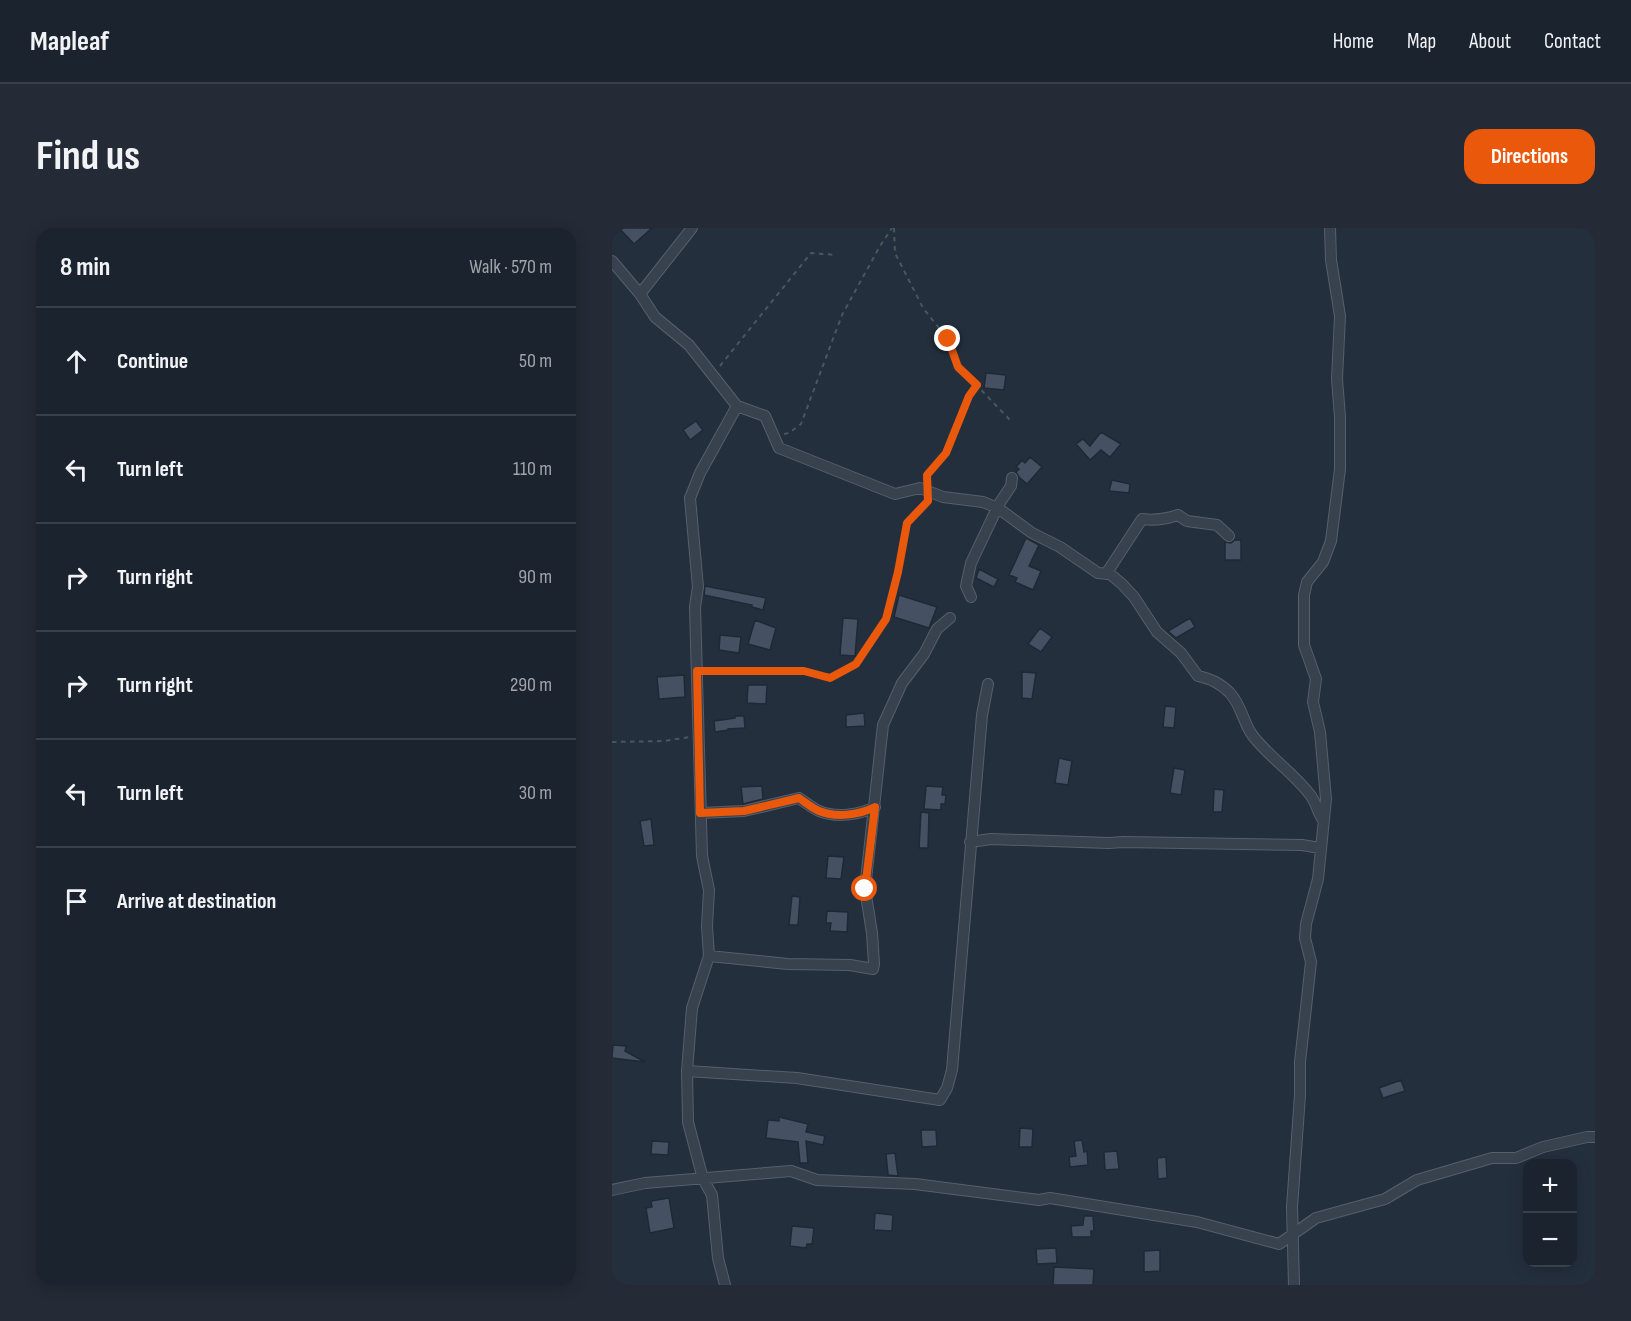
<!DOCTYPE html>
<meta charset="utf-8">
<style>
body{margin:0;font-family:"Sofia Sans Condensed",sans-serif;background:#242b36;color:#f1f3f6}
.controls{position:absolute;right:18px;bottom:18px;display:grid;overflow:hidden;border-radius:12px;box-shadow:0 3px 15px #0003}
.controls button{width:54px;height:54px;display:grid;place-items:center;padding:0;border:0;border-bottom:2px solid #39404a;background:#1b232e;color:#f1f3f6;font:30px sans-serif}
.stop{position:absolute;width:18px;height:18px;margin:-14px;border:4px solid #ea580c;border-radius:50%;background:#fff}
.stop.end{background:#ea580c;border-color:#fff;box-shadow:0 2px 6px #0008}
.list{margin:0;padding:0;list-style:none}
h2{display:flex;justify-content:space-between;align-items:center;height:78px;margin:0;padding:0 24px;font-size:26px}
h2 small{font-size:20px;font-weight:400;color:#a0a4aa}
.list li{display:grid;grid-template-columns:39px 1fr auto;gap:18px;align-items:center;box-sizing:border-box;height:108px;padding:0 24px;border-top:2px solid #39404a}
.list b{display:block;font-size:22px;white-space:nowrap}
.list em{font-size:20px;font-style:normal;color:#a0a4aa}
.icon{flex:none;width:33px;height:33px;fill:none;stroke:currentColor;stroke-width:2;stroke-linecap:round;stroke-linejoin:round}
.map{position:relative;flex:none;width:983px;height:1057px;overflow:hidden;border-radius:18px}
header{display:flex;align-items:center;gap:36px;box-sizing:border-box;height:84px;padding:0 30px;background:#1b232e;border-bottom:2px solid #39404a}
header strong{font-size:28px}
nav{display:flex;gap:33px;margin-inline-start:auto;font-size:21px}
.intro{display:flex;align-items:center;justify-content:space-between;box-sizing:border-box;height:144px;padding:0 36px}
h1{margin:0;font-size:42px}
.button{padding:15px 27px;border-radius:18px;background:#ea580c;color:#fff;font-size:21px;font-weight:700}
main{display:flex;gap:36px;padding:0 36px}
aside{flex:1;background:#1b232e;border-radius:18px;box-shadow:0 3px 15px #0003}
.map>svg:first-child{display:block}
.building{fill:#455162;stroke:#1f2835;stroke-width:1.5}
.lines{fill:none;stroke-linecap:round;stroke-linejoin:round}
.street-casing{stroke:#565f6c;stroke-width:12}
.path{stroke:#44595c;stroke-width:2;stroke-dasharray:4.5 4.5;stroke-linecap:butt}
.street{stroke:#38414e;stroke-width:10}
.route{stroke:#ea580c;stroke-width:8}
</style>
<header>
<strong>Mapleaf</strong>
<nav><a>Home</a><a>Map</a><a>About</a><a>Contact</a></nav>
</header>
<div class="intro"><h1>Find us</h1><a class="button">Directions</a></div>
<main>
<aside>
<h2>8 min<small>Walk · 570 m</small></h2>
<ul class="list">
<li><svg class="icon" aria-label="ahead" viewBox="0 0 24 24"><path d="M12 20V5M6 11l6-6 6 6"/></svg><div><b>Continue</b></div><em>50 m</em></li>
<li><svg class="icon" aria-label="left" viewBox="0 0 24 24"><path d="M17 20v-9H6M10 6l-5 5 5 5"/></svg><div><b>Turn left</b></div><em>110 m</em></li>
<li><svg class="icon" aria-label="right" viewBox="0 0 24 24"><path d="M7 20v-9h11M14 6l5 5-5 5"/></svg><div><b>Turn right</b></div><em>90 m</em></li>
<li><svg class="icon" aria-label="right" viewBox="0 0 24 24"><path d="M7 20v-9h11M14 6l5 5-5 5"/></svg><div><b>Turn right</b></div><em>290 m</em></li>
<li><svg class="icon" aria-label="left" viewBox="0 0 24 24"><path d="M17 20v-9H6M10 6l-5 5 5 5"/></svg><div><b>Turn left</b></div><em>30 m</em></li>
<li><svg class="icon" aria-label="arrive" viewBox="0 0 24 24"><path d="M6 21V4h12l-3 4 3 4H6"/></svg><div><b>Arrive at destination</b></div></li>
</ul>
</aside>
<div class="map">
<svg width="983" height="1057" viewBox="0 0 983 1057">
<rect width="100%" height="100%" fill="#242f3e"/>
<path class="building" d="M7,0H40L22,16Z
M374,145L394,147L392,162L372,160Z
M84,193L91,202L78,212L71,202Z
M489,204L509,216L498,229L489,222L478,232L464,216L471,211L478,218Z
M418,229L430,239L415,256L407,249L404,244L407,241L404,239L410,232L413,235Z
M500,252L518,256L517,265L497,263Z
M414,310L427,317L417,338L429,343L421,362L403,354L405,350L397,347Z
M623,312H629V332H613V314L619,315Z
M367,341L386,351L382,359L364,350Z
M93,358L154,370L151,382L140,379V377L92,367Z
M287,367L325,379L317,400L282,389Z
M231,390L246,391L243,428L228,427Z
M578,390L583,399L564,410L558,405L556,403Z
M143,392L164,400L158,422L136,416Z
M428,400L440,409L429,424L416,416Z
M108,407L129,409L127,425L107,422Z
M410,444L424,445L420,471L410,470Z
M72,447L73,469L47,471L45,449Z
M136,457H155L154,476L135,475Z
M553,478L564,479L562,500L551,499Z
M252,485L253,498L234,499V487Z
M123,488H132L133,500L116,501V502L103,504L102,493L123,490Z
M447,530L460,533L456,557L443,555Z
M562,540L573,542L569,567L558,565Z
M150,558L151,571L131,576L129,559Z
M314,558L331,559L330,567H334L333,576H329V582L312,581Z
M602,561L612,562L610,584H601Z
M309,584L317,585L316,620H307Z
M39,591L42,617L32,618L28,593Z
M216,628L232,629L229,651L214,650Z
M180,668L188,669L186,697H177Z
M215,683L236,684L235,704L218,703L219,695H214Z
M1,817L14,818L13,823L33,834L0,830Z
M789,852L793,863L771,870L767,860Z
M167,889L196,896L194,904L213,908L211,917L194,913L196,935H188L186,914L154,910L156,892L167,893Z
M408,900L421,901L420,919H407Z
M309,902H324L325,918L310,919Z
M470,912L472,924L475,923L476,937L458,939L457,929L464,928L462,913Z
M40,913L57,914L56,927L39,926Z
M505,923L507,941L493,942L492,924Z
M283,925L286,948L276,947L274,926Z
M554,929L555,950L546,951L545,930Z
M57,970L62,1000L38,1005L34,980L40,979L39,973Z
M263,985L281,987L280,1003L262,1002Z
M472,988H481L482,1003H479V1009H460L459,998L471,997Z
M180,998L202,1000L200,1016H195L194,1020L178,1018Z
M444,1020L445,1035L425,1036L424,1021Z
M548,1022V1043L532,1044V1023Z
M442,1039L482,1041L481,1057H441Z"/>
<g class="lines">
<g class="street-casing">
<path id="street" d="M0,33L28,66L43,89L77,117L125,178L88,245L78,270L86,359L83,379L90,628L97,662L95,698L97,728L80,780L75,843L76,894L91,951L100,967L106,1030L113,1057
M28,66L80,0
M125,178L153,188L167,220L283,266L308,260L331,269L371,274L386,280L420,305L448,319L486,345L498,346L510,356L522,369L545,404L569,425L586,448C599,451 608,455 618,465C630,478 631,495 641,508C658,530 682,545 699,568C704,575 706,585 711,592
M494,346L530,291C543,293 554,291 566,287L575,293L605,297L617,308
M359,369L354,358L359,335L387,276L399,258L400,250
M89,585L132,583L187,570C193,574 200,580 207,583C224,590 247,587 263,579
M358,614L379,611L497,615L511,614L690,617L708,620
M97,728L176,736L238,737L261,741L262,736L260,705L253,661L271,497L290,455L312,426L325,401L338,390
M75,843L185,850L328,872L335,860L340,842L370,487L376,456
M0,962L33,955L179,943L205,952L303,956L427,972L438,970L585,994L667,1016L704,990L773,971L805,952L880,930H904L931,919L975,909H983
M682,1057L680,979L688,867V834L699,734L693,710L694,696L706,651L714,571L708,504L701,474L704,451L692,417V367L695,354L711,334L719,313L728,241V189L725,151L728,88L719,32L718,0"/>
</g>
<path class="path" d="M282,0L283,25L311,80L336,111L347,139L399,193
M108,138L199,25L224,27
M172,206L177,205L189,196L230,87L268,18L280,0
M315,251V247L334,225L357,168L365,157
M96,443H192L218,450L244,436L274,391L286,344L295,295L315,274
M0,514L52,513L78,509"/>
<use href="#street" class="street"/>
</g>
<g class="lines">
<path class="route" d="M253,661L263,579C247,587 224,590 207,583C200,580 193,574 187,570L132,583L88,585L85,443H192L218,450L244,436L274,391L286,344L295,295L316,273L315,247L334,225L357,168L365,157L346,139L336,111"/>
</g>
</svg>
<div class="controls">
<button>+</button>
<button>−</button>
</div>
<div class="stop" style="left:253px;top:661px"></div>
<div class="stop end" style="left:336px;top:111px"></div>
</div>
</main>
